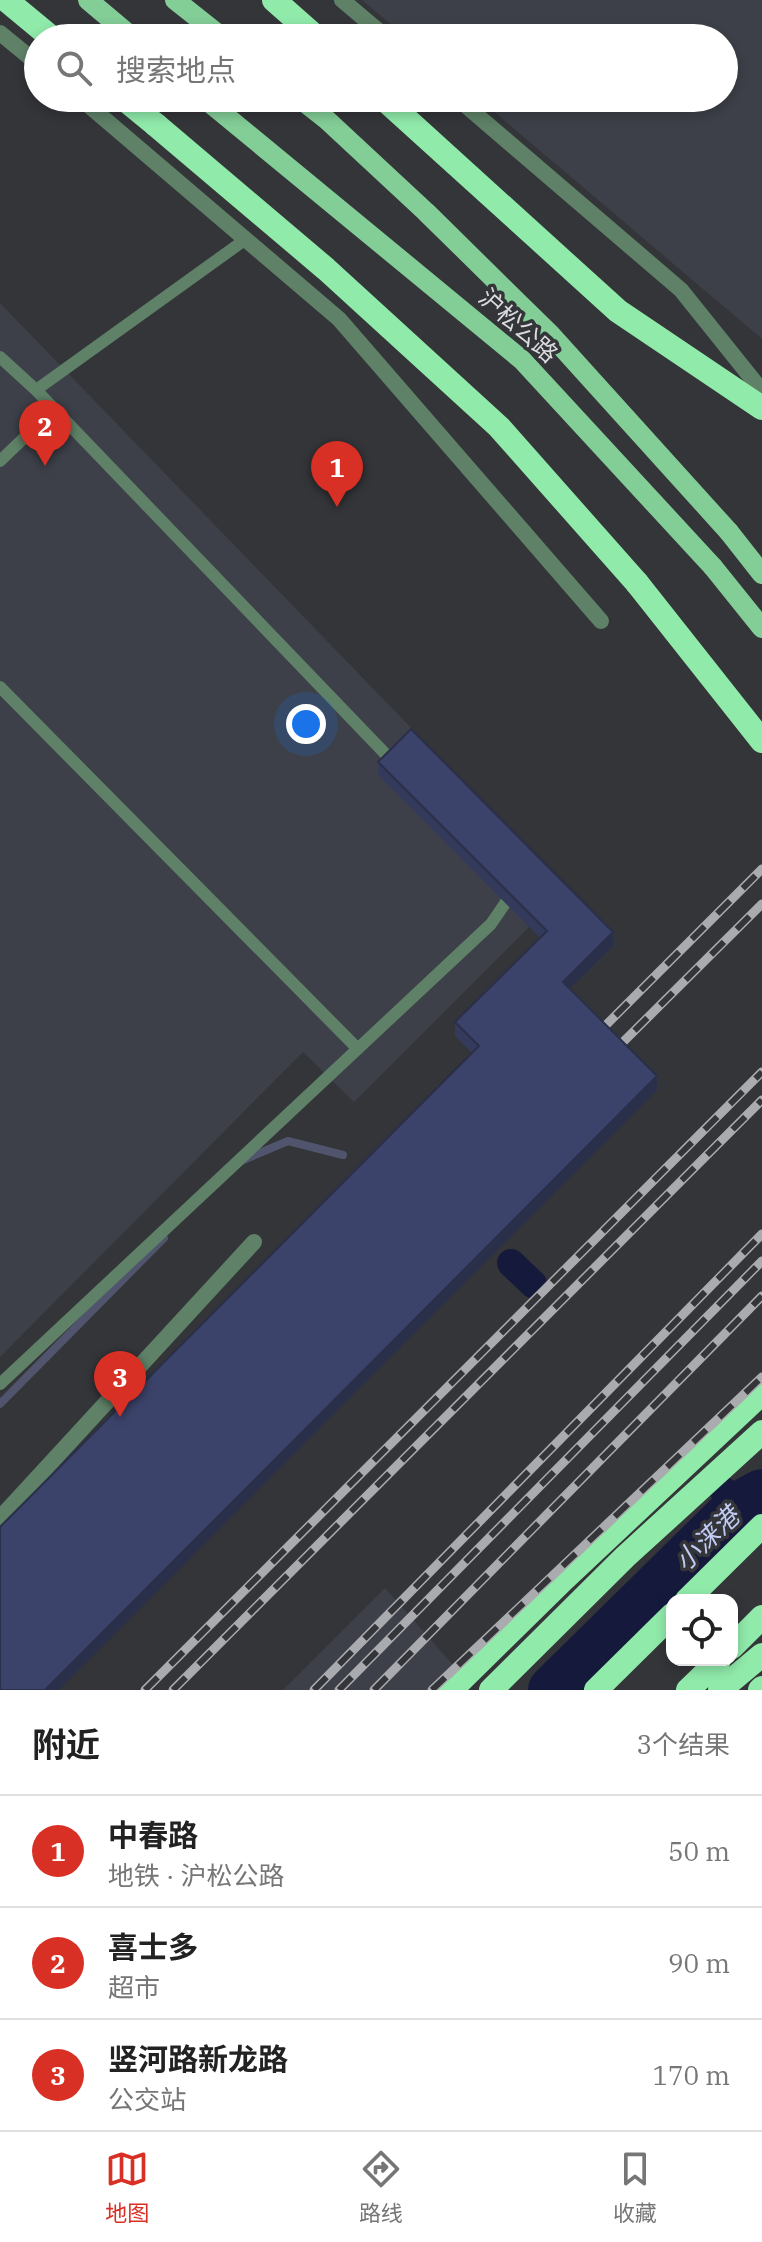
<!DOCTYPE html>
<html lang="zh">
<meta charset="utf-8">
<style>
body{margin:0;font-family:"IBM Plex Serif","Noto Sans SC",serif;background:#f6f6f6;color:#222}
.controls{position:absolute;right:24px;bottom:24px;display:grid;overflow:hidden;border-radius:16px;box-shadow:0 4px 12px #0003}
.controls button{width:72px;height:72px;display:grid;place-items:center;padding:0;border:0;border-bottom:2px solid #e0e0e0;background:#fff;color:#222;font:40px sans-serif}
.you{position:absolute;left:306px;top:724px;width:28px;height:28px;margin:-20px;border:6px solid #fff;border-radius:50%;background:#1a73e8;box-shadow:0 0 0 12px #1a73e833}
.badge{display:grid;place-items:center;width:52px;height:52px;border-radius:50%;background:#d93025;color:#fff;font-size:26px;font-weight:700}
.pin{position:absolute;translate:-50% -66px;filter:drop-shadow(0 2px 4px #0008)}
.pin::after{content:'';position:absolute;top:42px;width:28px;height:24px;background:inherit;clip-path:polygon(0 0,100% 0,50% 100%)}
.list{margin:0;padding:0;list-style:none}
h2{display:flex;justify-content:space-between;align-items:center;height:104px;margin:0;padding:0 32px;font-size:34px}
h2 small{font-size:26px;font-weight:400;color:#767676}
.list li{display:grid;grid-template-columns:52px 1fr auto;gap:24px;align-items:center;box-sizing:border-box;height:112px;padding:0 32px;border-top:2px solid #e0e0e0}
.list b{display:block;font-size:30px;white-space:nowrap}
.list p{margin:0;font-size:26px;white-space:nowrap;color:#767676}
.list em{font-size:26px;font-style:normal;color:#767676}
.icon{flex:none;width:44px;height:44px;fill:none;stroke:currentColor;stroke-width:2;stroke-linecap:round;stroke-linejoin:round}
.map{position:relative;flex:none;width:762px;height:1690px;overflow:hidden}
.search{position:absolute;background:#fff;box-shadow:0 4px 12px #0003;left:24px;right:24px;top:24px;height:88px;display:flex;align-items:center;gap:20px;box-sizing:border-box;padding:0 28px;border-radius:44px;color:#767676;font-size:30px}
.sheet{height:440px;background:#fff}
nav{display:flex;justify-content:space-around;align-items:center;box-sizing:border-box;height:112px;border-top:2px solid #e0e0e0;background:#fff;font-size:22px;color:#767676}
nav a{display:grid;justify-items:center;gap:4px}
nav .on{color:#d93025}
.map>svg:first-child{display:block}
.built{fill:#3e4049}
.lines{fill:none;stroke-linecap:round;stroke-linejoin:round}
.stream{stroke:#50546d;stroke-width:8}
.canal{stroke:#15193c;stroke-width:28}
.river{stroke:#15193c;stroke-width:50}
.lane{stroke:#5e8167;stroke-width:12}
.street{stroke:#5e8167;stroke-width:16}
.primary{stroke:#83cd97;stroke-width:20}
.highway{stroke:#90eaaa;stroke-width:24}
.rail-casing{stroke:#aaabae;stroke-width:9}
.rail{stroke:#343539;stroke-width:6;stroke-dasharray:18;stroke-linecap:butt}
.primary-bridge{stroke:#83cd97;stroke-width:20}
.highway-bridge{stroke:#90eaaa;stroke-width:24}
.wall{fill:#343a5b}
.shaded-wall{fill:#2a2f4a}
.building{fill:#3c436a;stroke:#2a2f4a;stroke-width:2}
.labels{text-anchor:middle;stroke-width:7;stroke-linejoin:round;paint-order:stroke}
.street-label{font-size:24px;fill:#dbdcde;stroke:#343539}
.water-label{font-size:26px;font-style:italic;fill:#c2cbf4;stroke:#343539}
</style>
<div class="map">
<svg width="762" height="1690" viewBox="0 0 762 1690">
<rect width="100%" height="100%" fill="#343539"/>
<path class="built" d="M362,0H762V339L478,98H724V38H407Z
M0,303L567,889L354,1102L303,1052L0,1357Z
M385,1588L462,1675L447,1690H283Z"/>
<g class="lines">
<path class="stream" d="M241,1161L288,1141L343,1155
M0,1404L164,1238"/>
<path class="canal" d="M511,1263L533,1284
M724,1491L740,1506"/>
<path class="river" d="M553,1690L740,1506L762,1494"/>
<path class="lane" d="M0,357L36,390L396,765
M36,390L246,239
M0,461L54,409
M0,687L358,1049
M0,1384L491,924L508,899L506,888"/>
<path class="street" d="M342,0L387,38
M0,33L38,64
M80,98L339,319L601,621
M457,98L681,290L762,391
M0,1518L254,1242"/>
<path class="primary" d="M88,0L133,38
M175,0L223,38
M729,532L762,574
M713,567L762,628"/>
<path class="highway" d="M6,0L52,38
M274,0L317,38
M123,98L156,125
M637,583L762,741
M687,1600L762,1526
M732,1647L762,1617
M451,1690L564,1579L762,1393
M491,1690L625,1557L762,1432
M596,1690L672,1615
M688,1690L719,1660
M720,1690L762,1655
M760,1690L762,1688"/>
<g class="rail-casing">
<path id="rail" d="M590,1041L762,869
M609,1056L762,904
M145,1690L762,1072
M173,1690L762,1100
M314,1690L762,1234
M339,1690L762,1261
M374,1690L762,1296
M432,1690L762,1377"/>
</g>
<use href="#rail" class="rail"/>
<path class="primary-bridge" d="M204,98L522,360L713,567
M299,98L327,120L426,212L551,335L729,532"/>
<path class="highway-bridge" d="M383,98L618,311L762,408
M156,125L326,269L499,427L637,583"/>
</g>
<path class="wall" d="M378,762L613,946L570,988L657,1090L472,1053L455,1036V1022L540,938L378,775Z"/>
<path class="shaded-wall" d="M613,932V946L563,995V982Z
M657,1076V1090L59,1690H45Z"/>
<path class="building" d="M411,729L613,932L563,982L657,1076L45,1690H0V1527L479,1046L455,1022L547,931L378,762Z"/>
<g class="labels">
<g class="street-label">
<text transform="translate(518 326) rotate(42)" y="8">沪松公路</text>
</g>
<g class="water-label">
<text transform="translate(707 1539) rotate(-44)" y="9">小涞港</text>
</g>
</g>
</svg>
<div class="controls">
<button><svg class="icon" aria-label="locate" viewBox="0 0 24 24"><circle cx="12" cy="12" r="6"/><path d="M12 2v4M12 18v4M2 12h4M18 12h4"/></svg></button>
</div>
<div class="you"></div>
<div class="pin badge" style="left:337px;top:507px">1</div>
<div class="pin badge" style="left:45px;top:466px">2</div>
<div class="pin badge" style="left:120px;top:1417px">3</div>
<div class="search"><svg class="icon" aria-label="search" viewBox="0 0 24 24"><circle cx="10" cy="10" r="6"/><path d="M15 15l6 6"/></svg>搜索地点</div>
</div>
<section class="sheet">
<h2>附近<small>3个结果</small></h2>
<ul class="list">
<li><span class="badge">1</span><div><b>中春路</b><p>地铁 · 沪松公路</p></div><em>50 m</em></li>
<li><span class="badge">2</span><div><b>喜士多</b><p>超市</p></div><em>90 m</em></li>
<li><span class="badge">3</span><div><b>竖河路新龙路</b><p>公交站</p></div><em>170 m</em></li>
</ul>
</section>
<nav>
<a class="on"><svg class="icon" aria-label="map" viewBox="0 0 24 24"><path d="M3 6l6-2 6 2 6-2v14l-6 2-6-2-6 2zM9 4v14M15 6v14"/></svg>地图</a>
<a><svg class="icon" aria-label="directions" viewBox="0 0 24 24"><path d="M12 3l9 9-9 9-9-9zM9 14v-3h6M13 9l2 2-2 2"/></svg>路线</a>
<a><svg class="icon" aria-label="saved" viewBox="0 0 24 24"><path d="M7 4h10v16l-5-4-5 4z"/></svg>收藏</a>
</nav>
